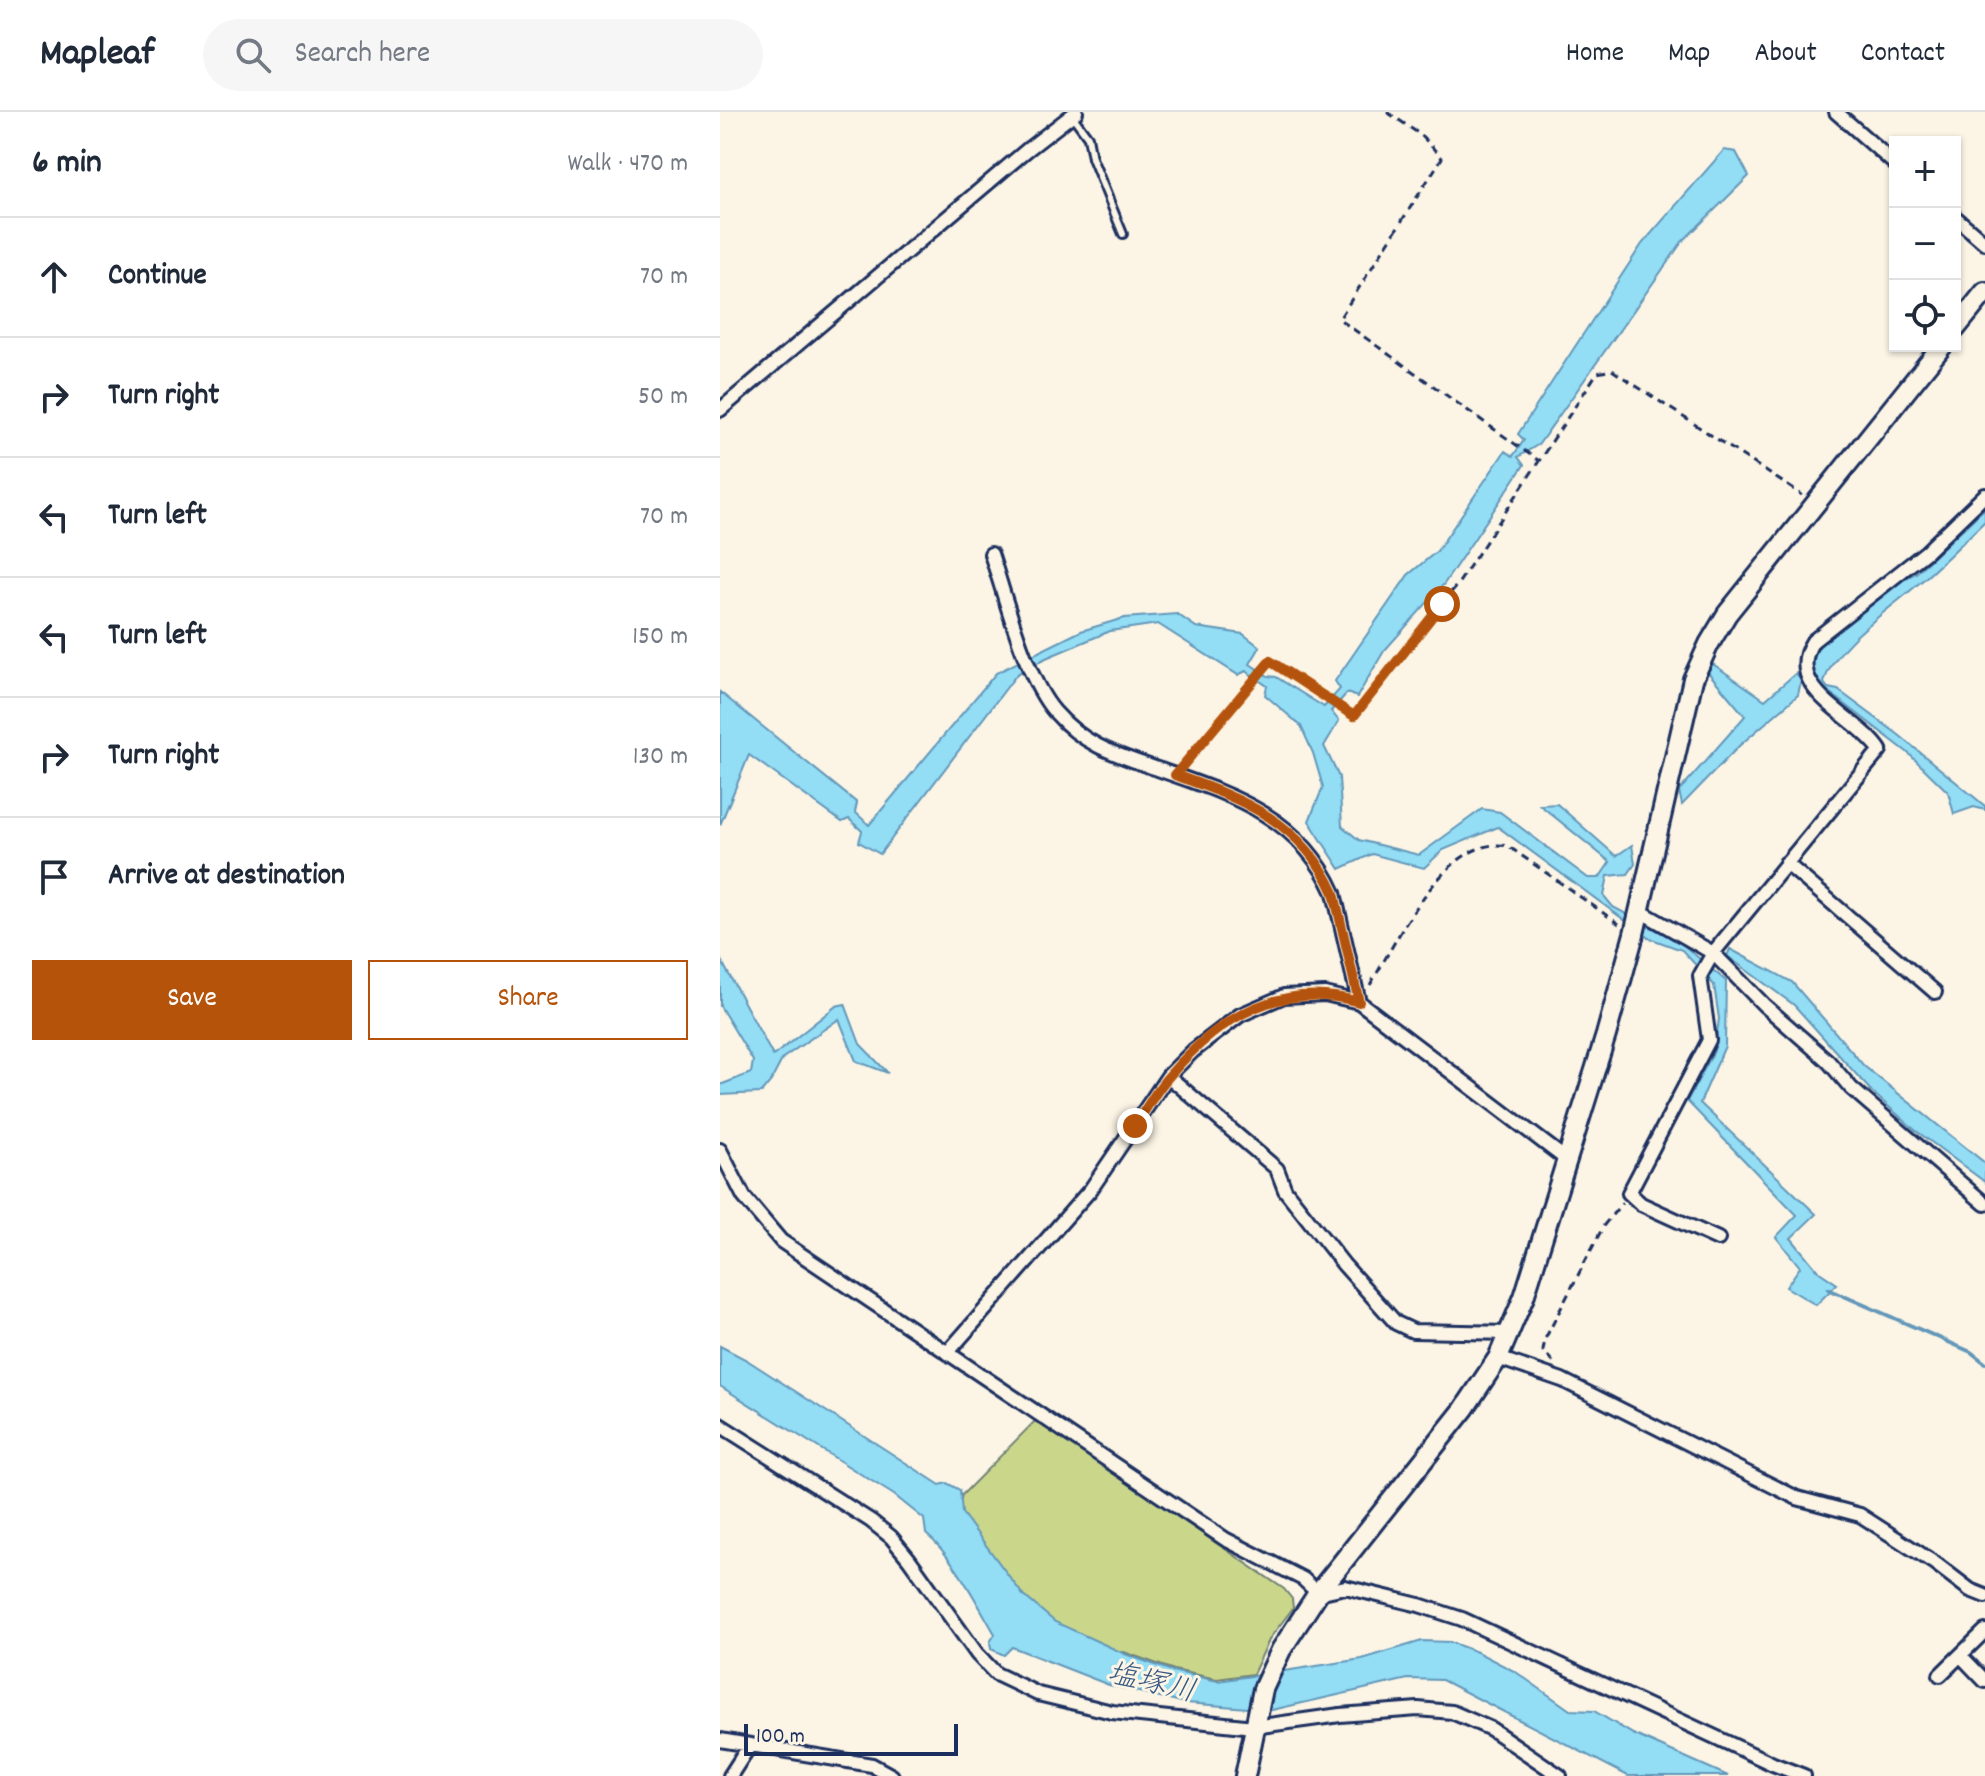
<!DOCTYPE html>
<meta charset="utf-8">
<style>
body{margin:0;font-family:Dekko,"Klee One",sans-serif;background:#f6f6f7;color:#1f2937}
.controls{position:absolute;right:24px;top:24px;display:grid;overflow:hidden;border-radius:0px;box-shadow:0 2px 6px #0004}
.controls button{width:72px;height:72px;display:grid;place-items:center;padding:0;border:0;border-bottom:2px solid #e0e1e3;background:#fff;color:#1f2937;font:40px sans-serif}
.scale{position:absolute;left:24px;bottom:20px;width:214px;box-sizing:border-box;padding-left:8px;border:4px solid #1b2f5e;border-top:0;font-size:22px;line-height:28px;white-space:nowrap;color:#1b2f5e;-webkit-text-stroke:6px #fcf5e5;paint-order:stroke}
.stop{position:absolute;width:24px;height:24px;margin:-18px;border:6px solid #b45309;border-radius:50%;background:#fff}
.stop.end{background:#b45309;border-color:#fff;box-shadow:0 2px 8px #0008}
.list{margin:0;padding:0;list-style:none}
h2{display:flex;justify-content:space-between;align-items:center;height:104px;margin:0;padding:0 32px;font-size:34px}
h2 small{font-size:26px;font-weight:400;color:#747a83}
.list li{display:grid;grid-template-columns:52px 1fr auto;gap:24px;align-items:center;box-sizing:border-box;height:120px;padding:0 32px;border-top:2px solid #e0e1e3}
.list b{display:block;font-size:30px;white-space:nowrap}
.list em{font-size:26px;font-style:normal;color:#747a83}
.actions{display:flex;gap:16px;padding:24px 32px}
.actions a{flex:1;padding:18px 0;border:2px solid #b45309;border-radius:0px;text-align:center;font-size:28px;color:#b45309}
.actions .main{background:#b45309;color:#fff}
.icon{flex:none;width:44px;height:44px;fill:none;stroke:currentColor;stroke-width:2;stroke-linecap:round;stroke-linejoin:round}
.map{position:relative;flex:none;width:1265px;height:1664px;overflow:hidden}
header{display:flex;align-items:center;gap:48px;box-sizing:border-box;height:112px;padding:0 40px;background:#fff;border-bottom:2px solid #e0e1e3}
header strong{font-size:38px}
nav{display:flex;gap:44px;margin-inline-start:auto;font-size:28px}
.search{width:560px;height:72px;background:#f6f6f7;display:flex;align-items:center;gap:20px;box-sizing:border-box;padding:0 28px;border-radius:44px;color:#747a83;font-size:30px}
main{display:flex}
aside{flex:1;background:#fff}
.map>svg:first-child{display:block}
.green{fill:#cad78b;stroke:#728374;stroke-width:2}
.water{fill:#93ddf5;stroke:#6397b9;stroke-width:2}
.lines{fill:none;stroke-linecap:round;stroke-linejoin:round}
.stream{stroke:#6397b9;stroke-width:4}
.lane-casing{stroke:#1b2f5e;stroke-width:12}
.street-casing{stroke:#1b2f5e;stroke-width:18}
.secondary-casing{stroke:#1b2f5e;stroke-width:24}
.path{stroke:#1b2f5e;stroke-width:3;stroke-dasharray:8 6;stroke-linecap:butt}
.lane{stroke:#fcf5e5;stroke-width:6}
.street{stroke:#fcf5e5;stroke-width:12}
.secondary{stroke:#fcf5e5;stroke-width:18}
.route{stroke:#b45309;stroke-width:10}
.labels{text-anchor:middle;stroke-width:6;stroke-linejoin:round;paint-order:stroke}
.water-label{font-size:30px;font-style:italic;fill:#395a84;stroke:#fcf5e5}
</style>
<header>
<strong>Mapleaf</strong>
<div class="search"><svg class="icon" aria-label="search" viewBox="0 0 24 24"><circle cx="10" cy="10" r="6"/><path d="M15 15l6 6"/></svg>Search here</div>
<nav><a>Home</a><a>Map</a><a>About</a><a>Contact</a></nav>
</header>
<main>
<aside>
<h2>6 min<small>Walk · 470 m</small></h2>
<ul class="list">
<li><svg class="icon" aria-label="ahead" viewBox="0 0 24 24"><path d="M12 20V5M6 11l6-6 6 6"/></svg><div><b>Continue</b></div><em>70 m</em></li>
<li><svg class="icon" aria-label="right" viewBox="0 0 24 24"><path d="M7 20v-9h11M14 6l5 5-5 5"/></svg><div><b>Turn right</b></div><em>50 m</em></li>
<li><svg class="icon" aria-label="left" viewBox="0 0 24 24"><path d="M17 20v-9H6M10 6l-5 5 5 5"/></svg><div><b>Turn left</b></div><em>70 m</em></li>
<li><svg class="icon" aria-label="left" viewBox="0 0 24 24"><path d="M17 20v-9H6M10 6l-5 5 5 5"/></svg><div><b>Turn left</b></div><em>150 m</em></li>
<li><svg class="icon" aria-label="right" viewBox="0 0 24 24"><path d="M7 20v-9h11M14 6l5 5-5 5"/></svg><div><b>Turn right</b></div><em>130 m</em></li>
<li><svg class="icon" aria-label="arrive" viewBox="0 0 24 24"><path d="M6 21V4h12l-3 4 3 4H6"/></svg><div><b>Arrive at destination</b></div></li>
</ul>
<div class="actions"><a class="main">Save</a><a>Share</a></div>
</aside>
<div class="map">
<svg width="1265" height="1664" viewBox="0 0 1265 1664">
<rect width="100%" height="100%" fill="#fcf5e5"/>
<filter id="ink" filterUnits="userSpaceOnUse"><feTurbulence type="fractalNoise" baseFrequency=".0125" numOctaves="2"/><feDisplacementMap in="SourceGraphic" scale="16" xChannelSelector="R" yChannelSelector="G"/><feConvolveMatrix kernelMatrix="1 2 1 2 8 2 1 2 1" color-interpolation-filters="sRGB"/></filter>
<g filter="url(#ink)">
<path class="green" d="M316,1308L564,1477L572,1487L573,1496L550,1526L533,1562L497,1567L454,1558L404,1540H402L405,1542L313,1512L242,1408L240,1390L242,1383Z"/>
<path class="water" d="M1004,38L1016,40L1029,64L962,130L819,332L798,345L804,353L724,472L664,539L637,585L627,581L611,599L619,609L604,634L619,665L622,714L639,728L699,743L762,697L780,700L868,766H879L890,750L820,693L837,692L896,744L912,733L915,752L908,762L888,764L884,784L893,795L961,831L1006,869L1005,934L980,991L1096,1102L1071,1126L1098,1159L1117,1172L1096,1193L1066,1175L1080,1155L1056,1125L1077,1103L967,989L994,939L999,907L994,873L962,838L929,826L778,715L723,738L704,756L652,742L620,757L589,709L603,675L593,641L581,614L545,583L547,574L526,559L518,563L438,512L390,519L326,546L297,562L160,742L139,730L142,719L129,707L122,710L29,643L0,713V580L137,691L135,700L149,713L276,561L361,519L404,506L457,502L476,515L523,522L540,535L530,552L548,564L556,565L604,595L620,577L615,569L688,463L717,439L785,339L793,344L804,328L798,322L922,132Z
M1265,396V409C1243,430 1221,453 1197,473C1168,499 1114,533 1104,571L1108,576L1118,578L1179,623L1265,694V698L1254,695L1234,702L1228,680L1187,640L1104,576L1095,565L1091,545L1098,534L1170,474L1196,461Z
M993,552L1045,588L1076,561L1081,569L1078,583L1019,634L962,693L959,679L1025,604L987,559Z
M1010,837L1072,870L1144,954L1265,1051V1070L1195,1018L1152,980L1074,893L1007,844Z
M0,846L53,944L116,894L125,892L140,932L168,961L136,949L119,907L63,946L51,969L41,981L0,983V973L31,961L33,949L0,894Z
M0,1234L27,1248L220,1373L227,1371L240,1378L242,1401L303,1483L335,1510L405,1542L452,1559L498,1569L642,1547L702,1529L730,1530L757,1540L796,1560L850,1598L874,1599L913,1622L1008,1664H908L722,1568L688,1567L552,1598L466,1591L389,1573L292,1535L284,1543L271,1537L270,1530L275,1522C257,1491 233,1444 206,1422L204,1407L174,1383L0,1274Z"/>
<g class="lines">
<path class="stream" d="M1108,1177L1251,1240L1265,1251"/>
<g class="lane-casing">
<path id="lane" d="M351,2L368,25L372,46L403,122"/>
</g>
<g class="street-casing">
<path id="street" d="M1116,0L1175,52
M1235,105L1265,131
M0,298L307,38L356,0
M271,442C286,486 305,566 335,600C362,631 391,641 429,654C505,681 579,701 614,781L639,890
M1066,751L1215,880
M920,799L993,841L1044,893L1108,949L1131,976L1265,1092
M448,964L557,1057L565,1078L624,1153L676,1211L693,1219L790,1221
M0,1038L24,1085L61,1129L505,1427L583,1467L598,1481L625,1475L699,1493L742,1507L1053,1652L1084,1664
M998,1127L921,1092L909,1081L989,928L980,864L993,841L1160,638C1138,604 1061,578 1093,529L1206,440L1265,383
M228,1240L371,1077L448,964L473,939L520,903L564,884L605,882L639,890L847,1048
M778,1246L842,1268L1077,1386L1140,1403L1216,1452L1250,1478L1265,1484
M0,1313L151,1409L171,1425L189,1447L257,1542L276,1562L318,1582L392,1600L534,1615L620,1603L698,1597L732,1600L771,1617L840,1664
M1241,1544L1265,1569
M1220,1563L1265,1519
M0,1628L152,1653L172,1664
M10,1664L30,1633"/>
</g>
<g class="secondary-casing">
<path id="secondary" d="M1235,217L1265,180
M525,1664L543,1577L561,1538L598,1481L744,1297L778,1246L804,1185L886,923L914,822L973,567L989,532L1007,502L1222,234"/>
</g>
<path class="path" d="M667,0L701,23L722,46L619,207L819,349
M463,653L550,549L634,604L740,469L877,261L892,258L1082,383
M650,873C677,829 726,721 788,734L899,812
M833,1250L823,1239L825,1227L884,1113L902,1091"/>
<use href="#lane" class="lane"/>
<use href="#street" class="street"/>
<use href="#secondary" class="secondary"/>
</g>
</g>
<g class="lines" filter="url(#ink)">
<path class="route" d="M415,1014C426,997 436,978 450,963C500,904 561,868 639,890L614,781C583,710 522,687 455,663L550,549L634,604L722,492"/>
</g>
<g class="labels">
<g class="water-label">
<text transform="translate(432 1569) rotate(13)" y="10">塩塚川</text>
</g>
</g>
</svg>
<div class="controls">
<button>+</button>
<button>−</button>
<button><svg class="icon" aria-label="locate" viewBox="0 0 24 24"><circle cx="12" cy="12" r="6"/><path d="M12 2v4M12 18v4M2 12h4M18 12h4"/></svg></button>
</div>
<div class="scale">100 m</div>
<div class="stop" style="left:722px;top:492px"></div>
<div class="stop end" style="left:415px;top:1014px"></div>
</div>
</main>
